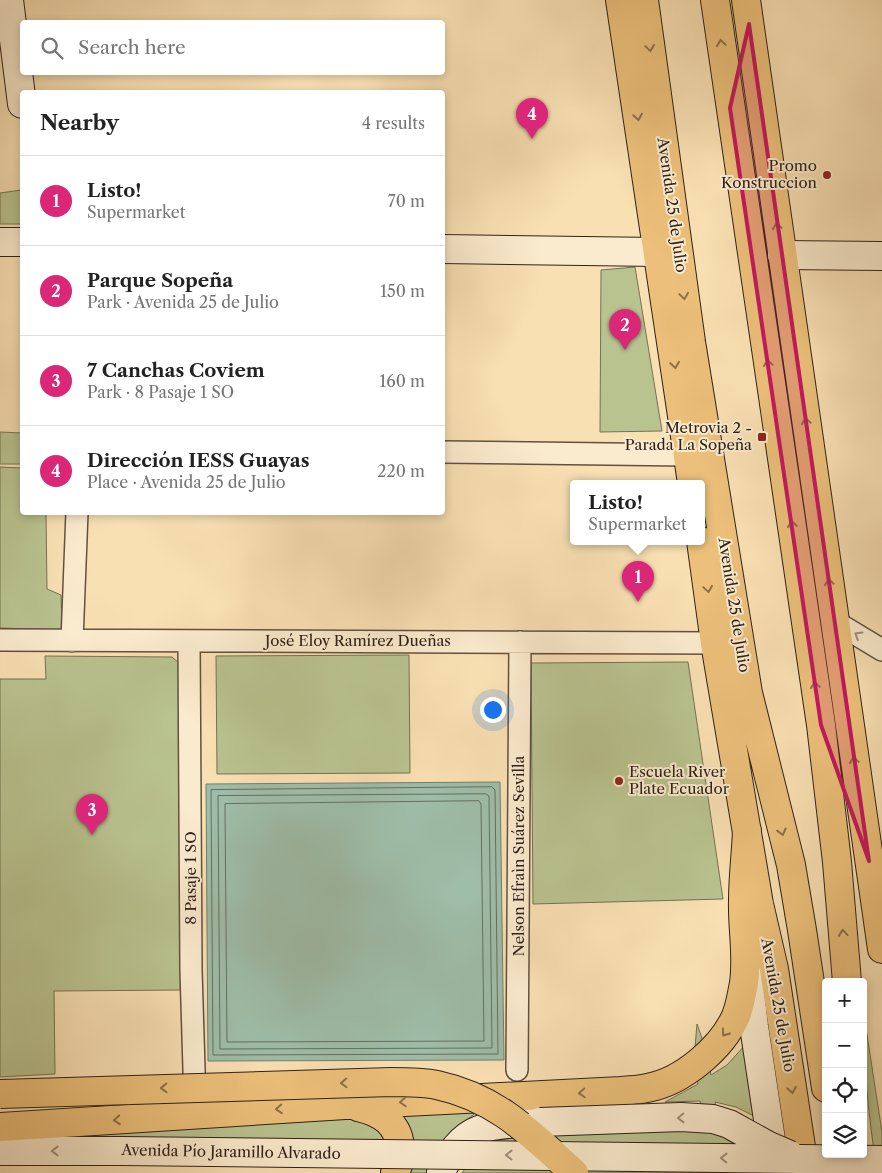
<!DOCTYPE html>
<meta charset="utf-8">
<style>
body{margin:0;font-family:"Libre Caslon Text",serif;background:#f6f6f6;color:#222}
.controls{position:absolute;right:15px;bottom:15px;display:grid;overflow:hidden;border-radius:5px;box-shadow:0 2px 8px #0003}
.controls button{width:45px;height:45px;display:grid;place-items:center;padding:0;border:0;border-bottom:1px solid #e0e0e0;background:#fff;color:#222;font:25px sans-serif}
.you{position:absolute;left:492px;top:709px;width:18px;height:18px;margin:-12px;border:4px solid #fff;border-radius:50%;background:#1a73e8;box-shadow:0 0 0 8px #1a73e833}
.badge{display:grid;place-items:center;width:32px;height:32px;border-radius:50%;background:#db2777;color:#fff;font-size:16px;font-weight:700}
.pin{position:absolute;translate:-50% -41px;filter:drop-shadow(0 1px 2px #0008)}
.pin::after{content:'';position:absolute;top:26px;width:18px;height:15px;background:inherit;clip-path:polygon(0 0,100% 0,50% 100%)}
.popup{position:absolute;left:570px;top:480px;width:135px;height:65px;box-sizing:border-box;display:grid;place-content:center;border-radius:5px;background:#fff;filter:drop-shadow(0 1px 4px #0005);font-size:16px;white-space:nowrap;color:#767676}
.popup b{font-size:19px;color:#222}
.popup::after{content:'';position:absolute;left:50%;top:100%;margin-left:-10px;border:10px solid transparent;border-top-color:#fff}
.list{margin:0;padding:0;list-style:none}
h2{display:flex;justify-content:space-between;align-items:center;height:65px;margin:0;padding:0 20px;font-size:21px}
h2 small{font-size:16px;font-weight:400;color:#767676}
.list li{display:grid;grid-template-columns:32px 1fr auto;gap:15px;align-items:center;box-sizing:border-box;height:90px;padding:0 20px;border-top:1px solid #e0e0e0}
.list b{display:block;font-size:19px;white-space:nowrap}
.list p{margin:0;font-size:16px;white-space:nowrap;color:#767676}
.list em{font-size:16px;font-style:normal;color:#767676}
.icon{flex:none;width:28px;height:28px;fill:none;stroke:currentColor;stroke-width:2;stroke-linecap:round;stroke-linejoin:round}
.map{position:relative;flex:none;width:882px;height:1173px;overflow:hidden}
.search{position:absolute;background:#fff;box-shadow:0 2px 8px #0003;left:20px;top:20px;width:425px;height:55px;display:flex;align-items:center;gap:12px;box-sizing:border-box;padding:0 18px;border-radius:5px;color:#767676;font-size:19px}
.panel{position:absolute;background:#fff;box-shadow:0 2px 8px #0003;left:20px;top:90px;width:425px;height:425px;border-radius:5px}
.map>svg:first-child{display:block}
.green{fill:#b9c390;stroke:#747255}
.water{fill:#9ebda9;stroke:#717f70}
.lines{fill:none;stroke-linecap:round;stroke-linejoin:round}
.shore{stroke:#666f62;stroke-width:1}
.street-casing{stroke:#615140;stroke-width:24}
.secondary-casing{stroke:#2e211a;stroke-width:30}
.primary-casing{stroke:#2e211a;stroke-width:30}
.highway-casing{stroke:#2e211a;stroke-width:30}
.street{stroke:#fbebce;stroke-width:21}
.secondary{stroke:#fbebce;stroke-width:28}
.primary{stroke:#ecc07a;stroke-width:28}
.highway{stroke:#ecc07a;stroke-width:28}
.secondary-bridge-casing{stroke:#2e211a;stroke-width:30;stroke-linecap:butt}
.highway-bridge-casing{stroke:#2e211a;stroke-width:30;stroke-linecap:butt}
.secondary-bridge{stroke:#fbebce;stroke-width:28}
.highway-bridge{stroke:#ecc07a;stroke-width:28}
.oneway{stroke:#8d704a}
.oneway2{stroke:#9f907d}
.marked{fill:#c2185b;fill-opacity:0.2;stroke:#c2185b;stroke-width:4;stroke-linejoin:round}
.poi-dot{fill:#8f2418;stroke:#fbebce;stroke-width:2}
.labels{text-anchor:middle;stroke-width:4;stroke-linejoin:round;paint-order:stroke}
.poi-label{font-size:15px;fill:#2e211a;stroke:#fbebce;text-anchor:end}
.street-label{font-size:15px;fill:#2e211a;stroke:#fbebce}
</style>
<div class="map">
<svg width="882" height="1173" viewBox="0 0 882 1173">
<rect width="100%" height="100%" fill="#f9e0b3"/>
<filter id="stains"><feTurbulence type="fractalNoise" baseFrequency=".004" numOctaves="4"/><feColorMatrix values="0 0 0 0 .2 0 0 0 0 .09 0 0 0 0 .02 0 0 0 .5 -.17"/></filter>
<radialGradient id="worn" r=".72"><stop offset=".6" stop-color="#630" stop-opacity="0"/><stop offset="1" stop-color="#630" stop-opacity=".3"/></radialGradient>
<path class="green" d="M21,190L22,224H0V193Z
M635,267L662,431L600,432L601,270Z
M0,432L22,433V464H0Z
M0,467L22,468V512L46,513L47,589L61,595L62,630L0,628Z
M409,655L410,773L217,774L216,656Z
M45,656L172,657L185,668L183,990L54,991L55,1074L0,1077V679H46Z
M688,662L723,899L533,904L531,663Z
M863,1009L882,1132V1173H877C869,1118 863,1065 863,1009Z
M697,1024L708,1055L711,1075L727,1065L746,1044L758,1118L736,1107L715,1102L720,1134L743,1143L765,1173H462L485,1141L499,1134L704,1128L700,1101L665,1102L698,1084L694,1059Z
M397,1109L478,1111L454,1130L431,1173H409L412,1144L410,1128Z
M347,1117L375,1125L388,1143L98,1141L97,1134Z"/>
<path class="water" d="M500,782L504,1060L208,1061L206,784Z"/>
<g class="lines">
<path class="shore" d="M492,787L495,790L498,1054L213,1055L211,790Z
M486,794L489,796L492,1048L220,1049L218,796Z
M479,801L481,804L484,1041L227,1042L225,804Z"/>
<g class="street-casing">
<path id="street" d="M442,452L688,455
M834,621L882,650
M0,640L715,643
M72,641L77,512
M189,641L191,970L195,1102
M517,1070L520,642"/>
</g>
<g class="secondary-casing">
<path id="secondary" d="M9,0L22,104
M0,242H22
M442,249L658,252
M782,255L882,256
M748,975L754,1026L776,1173
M0,1151H121
M441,1173C447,1156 462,1136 479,1130C495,1123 516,1124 533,1122"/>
</g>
<g class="primary-casing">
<path id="primary" d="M620,0L692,483
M644,0L691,342L748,693L791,865L802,930L826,1088
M715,0L821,725L837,862L847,982
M746,0L882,949
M701,541L715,643L759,904L774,969L805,1173"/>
</g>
<g class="highway-casing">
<path id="highway" d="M358,1107C381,1112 400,1124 400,1150C400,1159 399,1165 395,1173
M0,1127L345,1105L621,1091C629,1090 639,1090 647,1088C682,1082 722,1048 736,1016C740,1006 742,994 744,983C748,955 742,927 743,900C743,877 746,854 747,831"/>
</g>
<use href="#street" class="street"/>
<use href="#secondary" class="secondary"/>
<use href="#primary" class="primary"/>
<use href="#highway" class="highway"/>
<g class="secondary-bridge-casing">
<path id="secondary-bridge" d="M540,1122L681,1117L713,1119L729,1124L767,1145L790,1155
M121,1151L882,1160"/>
</g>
<g class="highway-bridge-casing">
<path id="highway-bridge" d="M0,1094L391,1082C406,1082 422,1082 437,1085C497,1098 530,1133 574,1173"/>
</g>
<use href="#secondary-bridge" class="secondary-bridge"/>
<use href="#highway-bridge" class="highway-bridge"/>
</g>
<defs><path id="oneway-chevron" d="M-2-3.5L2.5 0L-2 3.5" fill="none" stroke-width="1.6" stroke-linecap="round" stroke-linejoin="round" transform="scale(1.25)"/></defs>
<g class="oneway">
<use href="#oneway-chevron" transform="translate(721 43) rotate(-98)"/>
<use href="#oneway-chevron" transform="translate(650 48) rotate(82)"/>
<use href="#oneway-chevron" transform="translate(638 117) rotate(81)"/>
<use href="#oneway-chevron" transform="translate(777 226) rotate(-98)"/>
<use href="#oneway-chevron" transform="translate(684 296) rotate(82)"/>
<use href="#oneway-chevron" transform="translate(768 363) rotate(-98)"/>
<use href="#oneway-chevron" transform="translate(675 365) rotate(81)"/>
<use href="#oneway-chevron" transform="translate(806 421) rotate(-98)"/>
<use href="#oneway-chevron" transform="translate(792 524) rotate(-98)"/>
<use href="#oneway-chevron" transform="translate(829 582) rotate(-98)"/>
<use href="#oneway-chevron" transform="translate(708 589) rotate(82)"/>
<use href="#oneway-chevron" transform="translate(815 685) rotate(-98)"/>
<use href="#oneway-chevron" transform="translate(854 760) rotate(-98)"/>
<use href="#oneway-chevron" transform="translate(782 832) rotate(76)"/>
<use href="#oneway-chevron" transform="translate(843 933) rotate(-95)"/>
<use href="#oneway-chevron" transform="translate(725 1033) rotate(126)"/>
<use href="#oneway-chevron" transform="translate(344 1083) rotate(178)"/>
<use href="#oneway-chevron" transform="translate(164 1088) rotate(178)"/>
<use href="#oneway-chevron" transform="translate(792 1090) rotate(81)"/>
<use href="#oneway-chevron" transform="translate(582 1093) rotate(177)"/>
<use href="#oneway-chevron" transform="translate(403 1102) rotate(177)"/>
<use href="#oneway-chevron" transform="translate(279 1109) rotate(176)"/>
<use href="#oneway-chevron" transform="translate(117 1120) rotate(176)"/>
</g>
<g class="oneway2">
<use href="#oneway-chevron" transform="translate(858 635) rotate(-149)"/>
<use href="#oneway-chevron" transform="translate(681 1118) rotate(179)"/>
<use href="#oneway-chevron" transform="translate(55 1151) rotate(180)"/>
<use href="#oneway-chevron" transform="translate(509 1155) rotate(-179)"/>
<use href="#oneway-chevron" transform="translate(724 1158) rotate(-179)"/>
</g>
<path class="marked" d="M749,24L869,861L821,725L730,108Z"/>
<g class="poi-dot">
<circle cx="827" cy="175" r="5"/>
<rect x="757" y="432" width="10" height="10" rx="2.5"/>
<circle cx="619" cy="781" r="5"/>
</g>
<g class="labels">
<g class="poi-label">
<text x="817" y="171">Promo<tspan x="817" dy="17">Konstruccion</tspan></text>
<text x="752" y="433">Metrovia 2 -<tspan x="752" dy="17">Parada La Sopeña</tspan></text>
<text x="629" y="777" text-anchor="start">Escuela River<tspan x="629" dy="17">Plate Ecuador</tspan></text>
</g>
<g class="street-label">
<text transform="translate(672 205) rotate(82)" y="5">Avenida 25 de Julio</text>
<text transform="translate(734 605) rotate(81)" y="5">Avenida 25 de Julio</text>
<text x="358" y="646">José Eloy Ramírez Dueñas</text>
<text transform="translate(519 856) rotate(-90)" y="5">Nelson Efraìn Suárez Sevilla</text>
<text transform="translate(191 878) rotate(-90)" y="5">8 Pasaje 1 SO</text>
<text transform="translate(778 1005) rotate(80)" y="5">Avenida 25 de Julio</text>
<text transform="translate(231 1152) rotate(1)" y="5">Avenida Pío Jaramillo Alvarado</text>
</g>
</g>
<rect width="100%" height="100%" filter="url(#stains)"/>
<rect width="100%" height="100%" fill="url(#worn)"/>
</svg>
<div class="controls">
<button>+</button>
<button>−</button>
<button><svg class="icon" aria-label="locate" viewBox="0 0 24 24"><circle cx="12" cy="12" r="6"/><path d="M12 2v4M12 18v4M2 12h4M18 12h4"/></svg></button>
<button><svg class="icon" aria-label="layers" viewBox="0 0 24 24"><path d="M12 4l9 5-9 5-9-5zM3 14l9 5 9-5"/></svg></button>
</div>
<div class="you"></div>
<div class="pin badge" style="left:638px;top:602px">1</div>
<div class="popup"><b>Listo!</b>Supermarket</div>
<div class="pin badge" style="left:625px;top:350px">2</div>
<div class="pin badge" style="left:92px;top:835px">3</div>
<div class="pin badge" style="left:532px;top:139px">4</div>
<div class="search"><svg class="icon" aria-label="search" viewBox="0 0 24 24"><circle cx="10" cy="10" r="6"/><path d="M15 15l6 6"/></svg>Search here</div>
<section class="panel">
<h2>Nearby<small>4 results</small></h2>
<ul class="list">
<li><span class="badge">1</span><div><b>Listo!</b><p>Supermarket</p></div><em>70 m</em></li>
<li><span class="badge">2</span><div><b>Parque Sopeña</b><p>Park · Avenida 25 de Julio</p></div><em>150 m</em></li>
<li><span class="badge">3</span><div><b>7 Canchas Coviem</b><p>Park · 8 Pasaje 1 SO</p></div><em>160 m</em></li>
<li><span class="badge">4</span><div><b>Dirección IESS Guayas</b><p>Place · Avenida 25 de Julio</p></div><em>220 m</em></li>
</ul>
</section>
</div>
